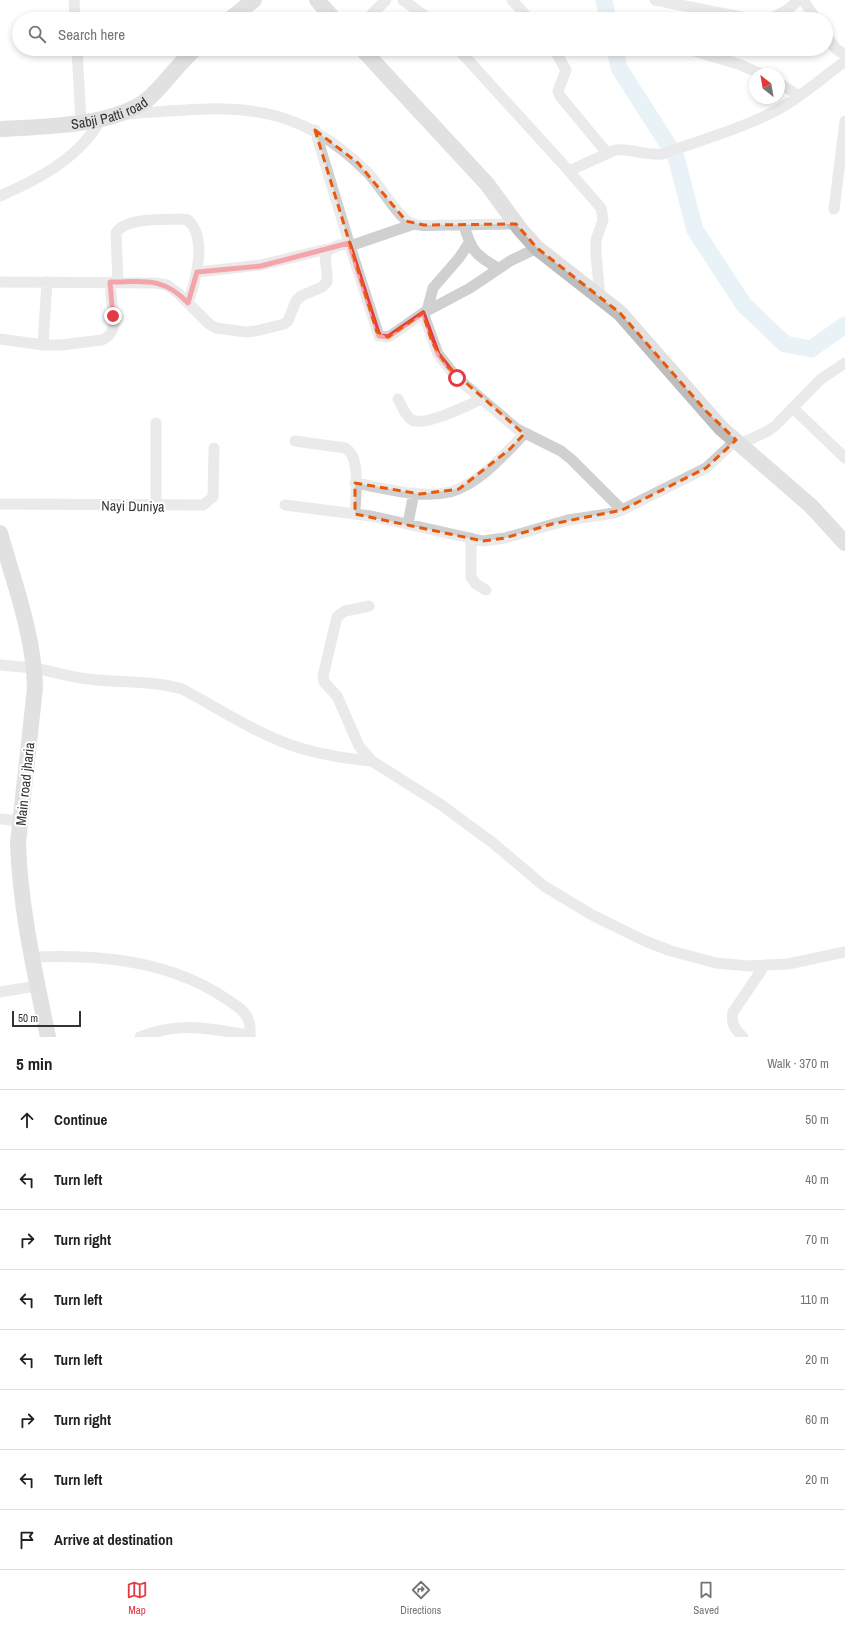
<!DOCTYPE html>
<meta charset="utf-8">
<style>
body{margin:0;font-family:"Archivo Narrow",sans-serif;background:#f6f6f6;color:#202124}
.compass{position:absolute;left:749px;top:68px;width:36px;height:36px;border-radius:50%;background:#fff;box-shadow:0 2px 6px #0003;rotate:329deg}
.scale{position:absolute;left:12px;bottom:10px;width:69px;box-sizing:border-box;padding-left:4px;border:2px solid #333;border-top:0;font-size:11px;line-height:14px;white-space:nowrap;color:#333;-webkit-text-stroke:3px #fff;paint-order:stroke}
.stop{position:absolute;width:12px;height:12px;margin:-9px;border:3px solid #e63946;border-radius:50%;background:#fff}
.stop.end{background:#e63946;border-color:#fff;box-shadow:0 1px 4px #0008}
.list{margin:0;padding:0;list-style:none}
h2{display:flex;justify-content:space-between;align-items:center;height:52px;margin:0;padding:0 16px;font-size:17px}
h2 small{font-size:13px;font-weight:400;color:#757577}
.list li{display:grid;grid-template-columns:26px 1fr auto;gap:12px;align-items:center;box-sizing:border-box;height:60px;padding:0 16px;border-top:1px solid #e0e0e0}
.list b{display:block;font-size:15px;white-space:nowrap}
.list em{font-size:13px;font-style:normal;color:#757577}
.icon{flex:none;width:22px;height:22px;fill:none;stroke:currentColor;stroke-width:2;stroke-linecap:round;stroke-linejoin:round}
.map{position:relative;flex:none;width:845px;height:1037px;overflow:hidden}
.search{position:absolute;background:#fff;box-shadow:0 2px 6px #0003;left:12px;right:12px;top:12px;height:44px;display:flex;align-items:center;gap:10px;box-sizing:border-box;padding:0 14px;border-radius:22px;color:#757577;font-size:15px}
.sheet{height:532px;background:#fff}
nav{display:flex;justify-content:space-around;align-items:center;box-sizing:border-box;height:56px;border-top:1px solid #e0e0e0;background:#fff;font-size:11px;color:#757577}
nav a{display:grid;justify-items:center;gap:2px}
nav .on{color:#e63946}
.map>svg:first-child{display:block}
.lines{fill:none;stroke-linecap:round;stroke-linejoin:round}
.river{stroke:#cfe2ee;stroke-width:17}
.street{stroke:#d0d0d0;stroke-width:11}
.secondary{stroke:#bdbdbd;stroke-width:16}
.route{stroke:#e63946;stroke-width:5}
.marked{fill:none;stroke:#e8590c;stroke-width:3;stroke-dasharray:8 5;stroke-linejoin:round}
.labels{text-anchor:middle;stroke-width:4;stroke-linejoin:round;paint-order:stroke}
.street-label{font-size:14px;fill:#333;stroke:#fff}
</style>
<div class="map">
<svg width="845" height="1037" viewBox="0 0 845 1037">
<rect width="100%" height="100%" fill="#fff"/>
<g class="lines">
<path class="river" d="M604,0L608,19
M615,49L619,68L676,157L695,230L744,305L785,344L811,349L845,325"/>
<path class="street" d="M74,0L75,19
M403,0L429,19
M512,0L529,19
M655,0L751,19
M803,0L816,19
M367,19L386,0
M770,19L787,10L799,0
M826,35L835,48L845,55
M77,49L81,122
M458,49L561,162L601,208L603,220L596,240V254L600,297
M554,49L566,70L558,91L560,96L607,153
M687,49L738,64L762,74
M779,83L799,96
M126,114C226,107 290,95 368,173C380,185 399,220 413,224C424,227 436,225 447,225C470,225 493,224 516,224
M315,130L350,246L379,336L388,337L393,334L423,313L470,288L510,261L537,248
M569,171L615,150C631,148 645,156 662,154C701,140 744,128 781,108C804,94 824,77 845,61
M0,196C41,178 79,158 102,118
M834,209L845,121
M464,225C471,250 475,255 498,268
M350,246L414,224
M197,272L261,265L327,249
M0,282L155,283L167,285L178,293L209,324L216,328L246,332L256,331L284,324L288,321L296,301L301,296L322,287L327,282C328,255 315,250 349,243
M118,282L116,233C125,217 164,220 182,219L188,220C208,239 196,280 188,303
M427,311L433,288L459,258L469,243
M423,313L438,354L457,378L517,429L561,451L571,459L622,510
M0,339L43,345H61L102,340C109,337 112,333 114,325L110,282
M43,345L47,282
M398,399C402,406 405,416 412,420C426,427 467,405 482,399
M793,408L845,458
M295,441L345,448C362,457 355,496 355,514
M740,444L766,432L775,426L821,379L845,363
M355,483C385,488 420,499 450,492C479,484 504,455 524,434
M0,504L203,505L213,497L214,448
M285,505L371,516L483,541L505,538L568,520L614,513L622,510L706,468L736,440
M156,506V423
M408,523L414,493
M471,538V577L476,584L486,590
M369,606L345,611L337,617L323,676L324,682L337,696L359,746L372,761L440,804L493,843L544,886L592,915L645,941L671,951L716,963L749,966L788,964L845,952
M0,665C11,666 23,667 34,668C52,671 69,677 88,679C119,683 151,680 182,689C220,709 258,735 300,748C324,755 347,759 372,761
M0,819L21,821
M32,957C60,956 89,956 117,960C156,965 196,978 228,1000C236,1006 245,1010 248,1019C251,1024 250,1031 250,1037
M0,992L36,986
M140,1037C183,1021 207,1029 250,1035
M743,1037C734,1029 731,1023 733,1012L765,965"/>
<g class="secondary">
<path d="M317,0L334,19"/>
<path d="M230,19L254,0"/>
<path d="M362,49L487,184L520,229L537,248L620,313L721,428L811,506L845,543"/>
<path id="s1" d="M0,129C42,127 115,126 148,99C165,84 178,64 195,49"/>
<path d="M0,533C14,583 34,635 35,688L18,843C20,908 35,973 48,1037"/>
</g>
</g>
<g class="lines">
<path class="route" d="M113,316L110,282C143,282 163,276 188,303L197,272L261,266L349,243L379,336L388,337L423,313L438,354L457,378"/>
</g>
<path d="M0 0H845V1037H0ZM315,130L358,163L406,221L424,225L516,224L537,248L620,313L706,411L736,440L706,468L622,510L552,524L505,538L483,541L355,514V483L420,494L459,489L510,449L524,434L447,366L432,342L423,313L388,337L377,332Z" fill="#fff" fill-opacity=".55" fill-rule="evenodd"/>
<path class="marked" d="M315,130L358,163L406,221L424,225L516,224L537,248L620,313L706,411L736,440L706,468L622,510L552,524L505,538L483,541L355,514V483L420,494L459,489L510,449L524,434L447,366L432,342L423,313L388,337L377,332Z"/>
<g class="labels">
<g class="street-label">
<text dy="5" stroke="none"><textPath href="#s1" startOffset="111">Sabji Patti road</textPath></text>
<text transform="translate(133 506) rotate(1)" y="5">Nayi Duniya</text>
<text transform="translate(25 784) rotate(-84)" y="5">Main road jharia</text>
</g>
</g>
</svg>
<svg class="compass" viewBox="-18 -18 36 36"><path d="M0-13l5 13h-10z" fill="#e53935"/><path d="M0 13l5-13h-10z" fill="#757577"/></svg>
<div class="scale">50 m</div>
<div class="stop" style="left:457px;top:378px"></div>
<div class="stop end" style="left:113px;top:316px"></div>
<div class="search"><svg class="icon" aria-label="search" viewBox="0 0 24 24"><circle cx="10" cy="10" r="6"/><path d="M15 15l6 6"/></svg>Search here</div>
</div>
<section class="sheet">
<h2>5 min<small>Walk · 370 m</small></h2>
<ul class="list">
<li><svg class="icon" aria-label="ahead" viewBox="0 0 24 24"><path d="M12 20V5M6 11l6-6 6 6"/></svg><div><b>Continue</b></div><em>50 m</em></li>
<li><svg class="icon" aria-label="left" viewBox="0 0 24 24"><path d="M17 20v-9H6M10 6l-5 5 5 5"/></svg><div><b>Turn left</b></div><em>40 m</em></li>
<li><svg class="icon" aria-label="right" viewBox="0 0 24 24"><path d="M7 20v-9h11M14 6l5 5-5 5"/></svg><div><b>Turn right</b></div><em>70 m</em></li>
<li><svg class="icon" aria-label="left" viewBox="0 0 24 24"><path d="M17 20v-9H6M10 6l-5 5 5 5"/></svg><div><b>Turn left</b></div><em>110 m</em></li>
<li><svg class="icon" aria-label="left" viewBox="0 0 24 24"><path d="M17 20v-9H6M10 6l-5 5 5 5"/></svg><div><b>Turn left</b></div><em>20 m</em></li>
<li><svg class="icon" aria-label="right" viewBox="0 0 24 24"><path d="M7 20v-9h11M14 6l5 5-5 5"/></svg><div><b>Turn right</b></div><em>60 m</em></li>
<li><svg class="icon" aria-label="left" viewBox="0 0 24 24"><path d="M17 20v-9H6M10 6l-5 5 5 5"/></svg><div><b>Turn left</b></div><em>20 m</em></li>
<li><svg class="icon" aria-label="arrive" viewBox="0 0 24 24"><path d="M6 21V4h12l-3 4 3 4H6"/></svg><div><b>Arrive at destination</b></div></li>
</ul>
</section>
<nav>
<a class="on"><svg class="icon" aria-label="map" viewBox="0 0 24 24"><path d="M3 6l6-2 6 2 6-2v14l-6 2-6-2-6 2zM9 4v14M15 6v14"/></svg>Map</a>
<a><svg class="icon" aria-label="directions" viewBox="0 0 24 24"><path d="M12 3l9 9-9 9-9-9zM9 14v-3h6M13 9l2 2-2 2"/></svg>Directions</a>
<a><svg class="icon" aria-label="saved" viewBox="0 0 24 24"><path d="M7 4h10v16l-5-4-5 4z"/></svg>Saved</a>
</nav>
